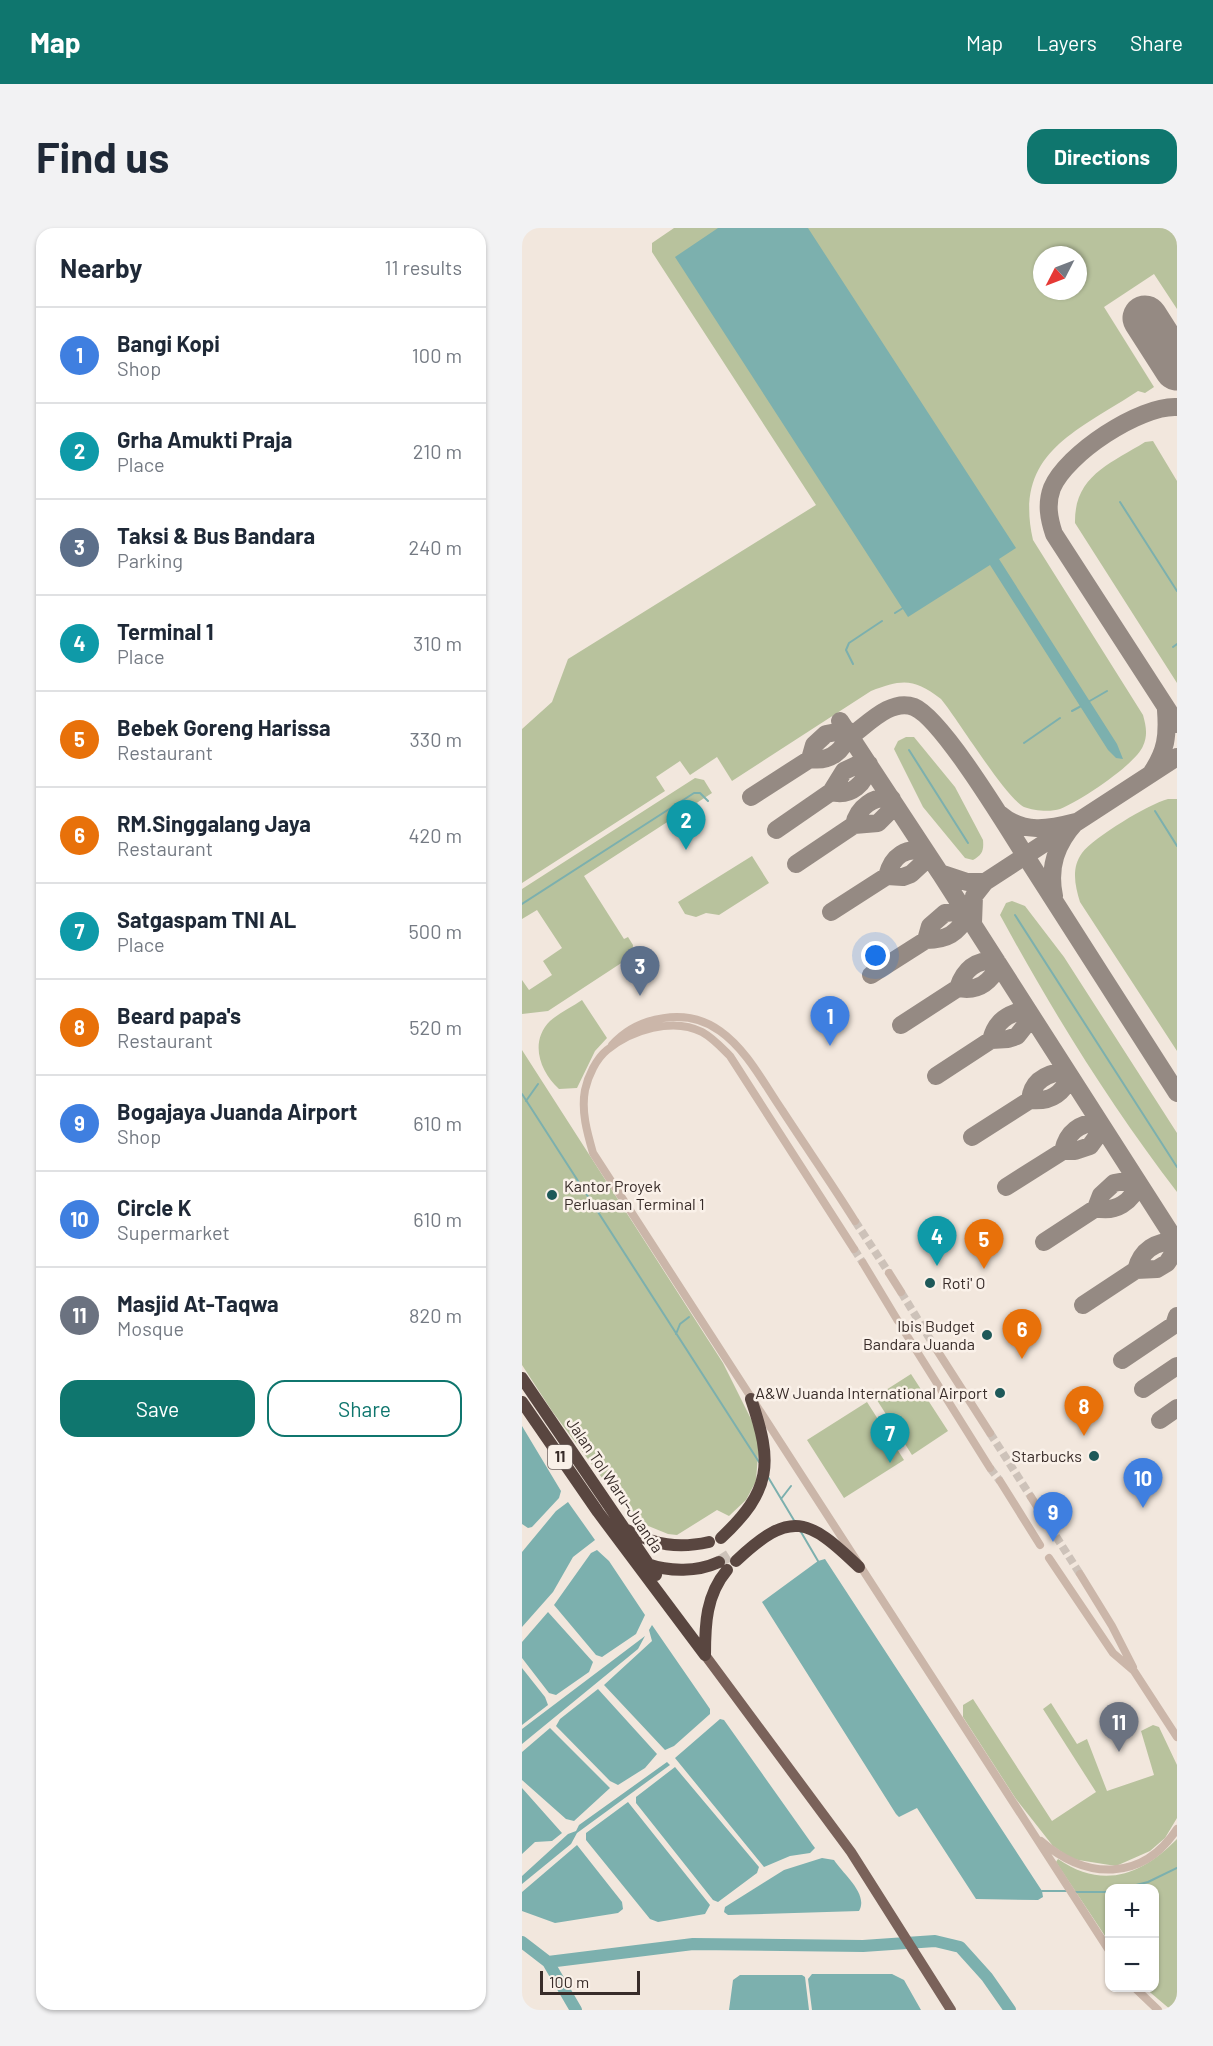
<!DOCTYPE html>
<meta charset="utf-8">
<style>
body{margin:0;font-family:Barlow,sans-serif;background:#f2f2f3;color:#1f2937}
.controls{position:absolute;right:18px;bottom:18px;display:grid;overflow:hidden;border-radius:12px;box-shadow:0 2px 4px #0004}
.controls button{width:54px;height:54px;display:grid;place-items:center;padding:0;border:0;border-bottom:2px solid #e0e1e3;background:#fff;color:#1f2937;font:30px sans-serif}
.compass{position:absolute;left:511px;top:18px;width:54px;height:54px;border-radius:50%;background:#fff;box-shadow:0 2px 4px #0004;rotate:228deg}
.scale{position:absolute;left:18px;bottom:15px;width:100px;box-sizing:border-box;padding-left:6px;border:3px solid #382c29;border-top:0;font-size:16px;line-height:21px;white-space:nowrap;color:#382c29;-webkit-text-stroke:4px #faf1e9;paint-order:stroke}
.you{position:absolute;left:354px;top:728px;width:21px;height:21px;margin:-15px;border:4px solid #fff;border-radius:50%;background:#1a73e8;box-shadow:0 0 0 9px #1a73e833}
.badge{display:grid;place-items:center;width:39px;height:39px;border-radius:50%;background:#0f766e;color:#fff;font-size:20px;font-weight:700}
.pin{position:absolute;translate:-50% -50px;filter:drop-shadow(0 2px 3px #0008)}
.pin::after{content:'';position:absolute;top:32px;width:21px;height:18px;background:inherit;clip-path:polygon(0 0,100% 0,50% 100%)}
.list{margin:0;padding:0;list-style:none}
h2{display:flex;justify-content:space-between;align-items:center;height:78px;margin:0;padding:0 24px;font-size:26px}
h2 small{font-size:20px;font-weight:400;color:#747a83}
.list li{display:grid;grid-template-columns:39px 1fr auto;gap:18px;align-items:center;box-sizing:border-box;height:96px;padding:0 24px;border-top:2px solid #e0e1e3}
.list b{display:block;font-size:22px;white-space:nowrap}
.list p{margin:0;font-size:20px;white-space:nowrap;color:#747a83}
.list em{font-size:20px;font-style:normal;color:#747a83}
.actions{display:flex;gap:12px;padding:18px 24px}
.actions a{flex:1;padding:14px 0;border:2px solid #0f766e;border-radius:18px;text-align:center;font-size:21px;color:#0f766e}
.actions .main{background:#0f766e;color:#fff}
.map{position:relative;flex:none;width:655px;height:1782px;overflow:hidden;border-radius:18px}
header{display:flex;align-items:center;gap:36px;box-sizing:border-box;height:84px;padding:0 30px;background:#0f766e;color:#fff}
header strong{font-size:28px}
nav{display:flex;gap:33px;margin-inline-start:auto;font-size:21px}
.intro{display:flex;align-items:center;justify-content:space-between;box-sizing:border-box;height:144px;padding:0 36px}
h1{margin:0;font-size:42px}
.button{padding:15px 27px;border-radius:18px;background:#0f766e;color:#fff;font-size:21px;font-weight:700}
main{display:flex;gap:36px;padding:0 36px}
aside{flex:1;background:#fff;border-radius:18px;box-shadow:0 2px 4px #0004}
.map>svg:first-child{display:block}
.green{fill:#b8c29d;fill-rule:evenodd}
.water{fill:#7cb0ae}
.lines{fill:none;stroke-linecap:round;stroke-linejoin:round}
.stream{stroke:#7cb0ae;stroke-width:2}
.river{stroke:#7cb0ae;stroke-width:12}
.taxiway{stroke:#958a83;stroke-width:18}
.runway{stroke:#958a83;stroke-width:45}
.minor-tunnel{stroke:#cdc2b9;stroke-width:8;stroke-dasharray:8 4;stroke-linecap:butt}
.highway-tunnel{stroke:#cdc2b9;stroke-width:12;stroke-dasharray:12 6;stroke-linecap:butt}
.minor{stroke:#cbb6a9;stroke-width:8}
.major{stroke:#7a625a;stroke-width:10}
.highway{stroke:#594640;stroke-width:12}
.poi-dot{fill:#1e5959;stroke:#faf1e9;stroke-width:2}
.labels{text-anchor:middle;stroke-width:5;stroke-linejoin:round;paint-order:stroke}
.shield{fill:#faf1e9;stroke:#726763;stroke-width:1.5}
.shield-label{font-size:15px;font-weight:bold;fill:#382c29}
.poi-label{font-size:16px;fill:#382c29;stroke:#faf1e9;text-anchor:end}
.street-label{font-size:16px;fill:#382c29;stroke:#faf1e9}
</style>
<header>
<strong>Map</strong>
<nav><a>Map</a><a>Layers</a><a>Share</a></nav>
</header>
<div class="intro"><h1>Find us</h1><a class="button">Directions</a></div>
<main>
<aside>
<h2>Nearby<small>11 results</small></h2>
<ul class="list">
<li><span class="badge" style="background:#3f7fe0">1</span><div><b>Bangi Kopi</b><p>Shop</p></div><em>100 m</em></li>
<li><span class="badge" style="background:#0f9aa8">2</span><div><b>Grha Amukti Praja</b><p>Place</p></div><em>210 m</em></li>
<li><span class="badge" style="background:#5c6f8a">3</span><div><b>Taksi &amp; Bus Bandara</b><p>Parking</p></div><em>240 m</em></li>
<li><span class="badge" style="background:#0f9aa8">4</span><div><b>Terminal 1</b><p>Place</p></div><em>310 m</em></li>
<li><span class="badge" style="background:#e8710a">5</span><div><b>Bebek Goreng Harissa</b><p>Restaurant</p></div><em>330 m</em></li>
<li><span class="badge" style="background:#e8710a">6</span><div><b>RM.Singgalang Jaya</b><p>Restaurant</p></div><em>420 m</em></li>
<li><span class="badge" style="background:#0f9aa8">7</span><div><b>Satgaspam TNI AL</b><p>Place</p></div><em>500 m</em></li>
<li><span class="badge" style="background:#e8710a">8</span><div><b>Beard papa's</b><p>Restaurant</p></div><em>520 m</em></li>
<li><span class="badge" style="background:#3f7fe0">9</span><div><b>Bogajaya Juanda Airport</b><p>Shop</p></div><em>610 m</em></li>
<li><span class="badge" style="background:#3f7fe0">10</span><div><b>Circle K</b><p>Supermarket</p></div><em>610 m</em></li>
<li><span class="badge" style="background:#6b7280">11</span><div><b>Masjid At-Taqwa</b><p>Mosque</p></div><em>820 m</em></li>
</ul>
<div class="actions"><a class="main">Save</a><a>Share</a></div>
</aside>
<div class="map">
<svg width="655" height="1782" viewBox="0 0 655 1782">
<rect width="100%" height="100%" fill="#f2e7dd"/>
<path class="green" d="M152,0H655V81L632,46L582,79L632,159L623,165L616,163C554,204 491,225 511,312L621,487C624,498 626,507 621,518C613,537 558,573 538,581C529,584 512,583 502,579C483,569 437,493 419,471C392,450 380,451 349,463L210,553L195,529L168,547L158,533L134,549L143,563L0,655V501L30,474L46,431L294,277L130,24V15ZM520,27H556V63H520Z
M631,213L655,253V455L553,295C552,248 588,236 623,214Z
M384,509H392L433,559L461,612C462,623 460,627 451,632L443,630L401,579L372,521L376,513Z
M173,550L182,552L190,565L62,648L102,711L106,709L111,717L110,728L26,783L0,786V752L7,762L30,747L21,733L40,720L15,682L0,691V661Z
M646,571H655V823L558,674C553,658 549,640 560,625C572,609 627,576 646,571Z
M230,628L247,655L197,687L184,685L174,689L163,686L156,674Z
M490,673L503,678L542,729L655,905V964C589,878 530,783 478,687L484,675Z
M60,772L85,810L73,823L55,860L37,861C18,844 7,814 28,793C37,785 50,779 60,772Z
M0,822L201,1135L230,1193L237,1212L234,1253L224,1272L207,1288L195,1282L155,1307L146,1306L119,1295L98,1274L30,1183L0,1137Z
M389,1146L426,1203L390,1227L353,1169Z
M345,1174L382,1232L322,1270L285,1212Z
M451,1471L530,1593L574,1564L521,1481L529,1475L555,1516L565,1511L585,1563L632,1547L619,1503L631,1497L637,1499L655,1537V1590L643,1610L628,1623L594,1638L550,1631L531,1618L494,1571L441,1489V1477Z
M655,1611V1782H649L623,1760H632V1660H588L587,1714L534,1634L536,1631C581,1662 620,1647 655,1611Z"/>
<path class="water" d="M196,0H286L494,320L477,331L595,516L601,531L594,530L586,522L468,337L386,389L153,29Z
M0,1198L39,1263L37,1270L10,1299L6,1300L0,1296Z
M46,1274L73,1312L51,1329L31,1364L0,1399V1324L34,1283Z
M75,1322L87,1333L123,1387L114,1406L80,1429L74,1427L32,1377L69,1325Z
M303,1331L520,1663L521,1669L516,1672L454,1671L395,1580L377,1589L374,1586L240,1374L296,1333Z
M26,1384L71,1434L67,1444L34,1467L27,1465L0,1430V1414Z
M130,1397L188,1481V1486L152,1518L143,1522L82,1457L130,1413L127,1402Z
M123,1408L116,1421L0,1516V1501Z
M0,1440L23,1469L26,1477L0,1497Z
M76,1461L135,1526L123,1540L96,1557L88,1553L34,1498L38,1491Z
M198,1491L202,1492L290,1616L293,1620L288,1625L268,1628L242,1639L153,1530Z
M28,1500L88,1560L52,1593L44,1591L0,1552V1524Z
M145,1534L148,1537L55,1605L49,1616L0,1656V1648L46,1606L54,1603L57,1597Z
M153,1539L237,1639L235,1645L196,1674L191,1672L114,1575V1569Z
M0,1560L40,1605L30,1613L13,1614L0,1626Z
M106,1574L188,1677L183,1686L136,1694L128,1691L64,1612V1605Z
M55,1617L100,1674L101,1681L96,1685L33,1695L0,1683V1664Z
M300,1630L312,1632C321,1646 347,1666 337,1683L206,1687L202,1684L203,1679L262,1642Z
M290,1746H370L382,1752L399,1782H290L286,1751Z
M218,1747H280L283,1749L287,1782H207L211,1752Z"/>
<g class="lines">
<path class="stream" d="M598,274L655,363
M373,385L381,380
M651,419L655,416
M331,436L324,422L327,415L360,393
M566,474L585,463
M550,483L561,477
M502,515L538,490
M387,522L446,615
M633,583L655,618
M0,676L172,565H178L186,573
M493,687L655,939
M0,866L237,1234
M4,873L16,856
M154,1106L158,1096L167,1089
M246,1249L273,1294
M259,1271L269,1258
M279,1304L296,1333
M602,1660L626,1654L655,1640
M520,1663H546
M551,1664H588"/>
<path class="river" d="M0,1714L26,1734L54,1782
M26,1734L171,1716L341,1718L413,1713L438,1719L465,1749L488,1782"/>
<path class="taxiway" d="M655,179C618,177 544,226 530,260C524,276 527,291 532,306L655,496
M318,493L418,645L445,654H463
M329,508C346,496 369,470 392,479C421,491 488,604 508,635C557,712 606,788 655,865
M288,531C308,534 321,524 327,505
M630,544C644,523 646,508 644,482
M229,569L288,531L292,517L304,506L325,502
M478,586C501,606 527,601 554,594C534,616 526,639 532,668
M254,602L309,564L322,543L339,535L347,536C344,556 329,569 309,564
M274,636L332,597C335,580 353,566 370,571L369,582L356,595L332,597
M418,645L655,1015
M309,684L365,648L381,649L389,646L402,634L404,624C384,618 370,628 365,648
M451,695L452,668L463,654L655,529
M404,712C425,712 435,706 446,687
M349,747L404,712L408,698L423,685L443,683
M436,760C456,764 468,755 477,737
M379,797L436,760C442,741 454,732 474,732
M469,812C474,792 486,786 505,781
M414,848L469,812L486,811L495,808L510,789
M508,872C510,852 526,845 544,843
M450,909L508,872C527,874 540,867 548,849
M541,923C545,904 558,894 577,895
M484,959L541,923H553L568,918L581,900
M574,980C593,985 611,974 616,955
M522,1014L574,980L579,967L592,955L614,951
M614,1042C619,1022 634,1013 654,1013
M561,1077L614,1042L635,1041L645,1035L655,1020
M600,1132L652,1097L655,1088
M621,1161L655,1138
M638,1192L655,1180"/>
<path class="runway" d="M623,90L655,140"/>
<path class="minor-tunnel" d="M333,993L367,1045
M332,1021L341,1035
M379,1064L411,1116
M468,1205L509,1269
M468,1240L478,1253
M521,1288L558,1346"/>
<path class="highway-tunnel" d="M197,1334L208,1327"/>
<path class="minor" d="M90,817C116,788 165,779 198,803C225,822 242,856 260,882C284,919 310,956 333,993
M332,1021L208,828C199,819 191,810 180,804C151,789 109,802 85,822C74,831 66,848 63,862C59,883 65,904 71,925L588,1724
M341,1035L376,1093
M367,1045L379,1064
M384,1106L468,1240
M411,1116L468,1205
M478,1253L518,1317
M509,1269L521,1288
M527,1330L591,1425L612,1443L655,1509
M558,1346L590,1398L611,1439
M519,1613C564,1652 620,1654 655,1601
M613,1760L636,1782"/>
<path class="major" d="M183,1427L329,1624L429,1782"/>
<path class="highway" d="M0,1150L134,1347
M0,1174L76,1284L183,1427
M105,1302C133,1317 156,1321 187,1314
M199,1310C250,1262 251,1235 229,1171
M214,1333C269,1281 286,1290 337,1339
M125,1336C148,1344 175,1344 197,1334
M183,1427C183,1396 184,1367 205,1342"/>
</g>
<g class="poi-dot">
<circle cx="30" cy="967" r="6"/>
<circle cx="408" cy="1055" r="6"/>
<circle cx="465" cy="1107" r="6"/>
<circle cx="478" cy="1165" r="6"/>
<circle cx="572" cy="1228" r="6"/>
</g>
<g class="labels">
<rect class="shield" x="26" y="1217" width="24" height="24" rx="4.5"/>
<g class="shield-label">
<text x="38" y="1234">11</text>
</g>
<g class="poi-label">
<text x="42" y="964" text-anchor="start">Kantor Proyek<tspan x="42" dy="18">Perluasan Terminal 1</tspan></text>
<text x="420" y="1061" text-anchor="start">Roti' O</text>
<text x="453" y="1104">Ibis Budget<tspan x="453" dy="18">Bandara Juanda</tspan></text>
<text x="466" y="1171">A&amp;W Juanda International Airport</text>
<text x="560" y="1234">Starbucks</text>
</g>
<g class="street-label">
<text transform="translate(93 1257) rotate(56)" y="6">Jalan Tol Waru–Juanda</text>
</g>
</g>
</svg>
<div class="controls">
<button>+</button>
<button>−</button>
</div>
<svg class="compass" viewBox="-18 -18 36 36"><path d="M0-13l5 13h-10z" fill="#e53935"/><path d="M0 13l5-13h-10z" fill="#747a83"/></svg>
<div class="scale">100 m</div>
<div class="you"></div>
<div class="pin badge" style="left:308px;top:818px;background:#3f7fe0">1</div>
<div class="pin badge" style="left:164px;top:622px;background:#0f9aa8">2</div>
<div class="pin badge" style="left:118px;top:768px;background:#5c6f8a">3</div>
<div class="pin badge" style="left:415px;top:1038px;background:#0f9aa8">4</div>
<div class="pin badge" style="left:462px;top:1041px;background:#e8710a">5</div>
<div class="pin badge" style="left:500px;top:1131px;background:#e8710a">6</div>
<div class="pin badge" style="left:368px;top:1235px;background:#0f9aa8">7</div>
<div class="pin badge" style="left:562px;top:1208px;background:#e8710a">8</div>
<div class="pin badge" style="left:531px;top:1314px;background:#3f7fe0">9</div>
<div class="pin badge" style="left:621px;top:1280px;background:#3f7fe0">10</div>
<div class="pin badge" style="left:597px;top:1524px;background:#6b7280">11</div>
</div>
</main>
